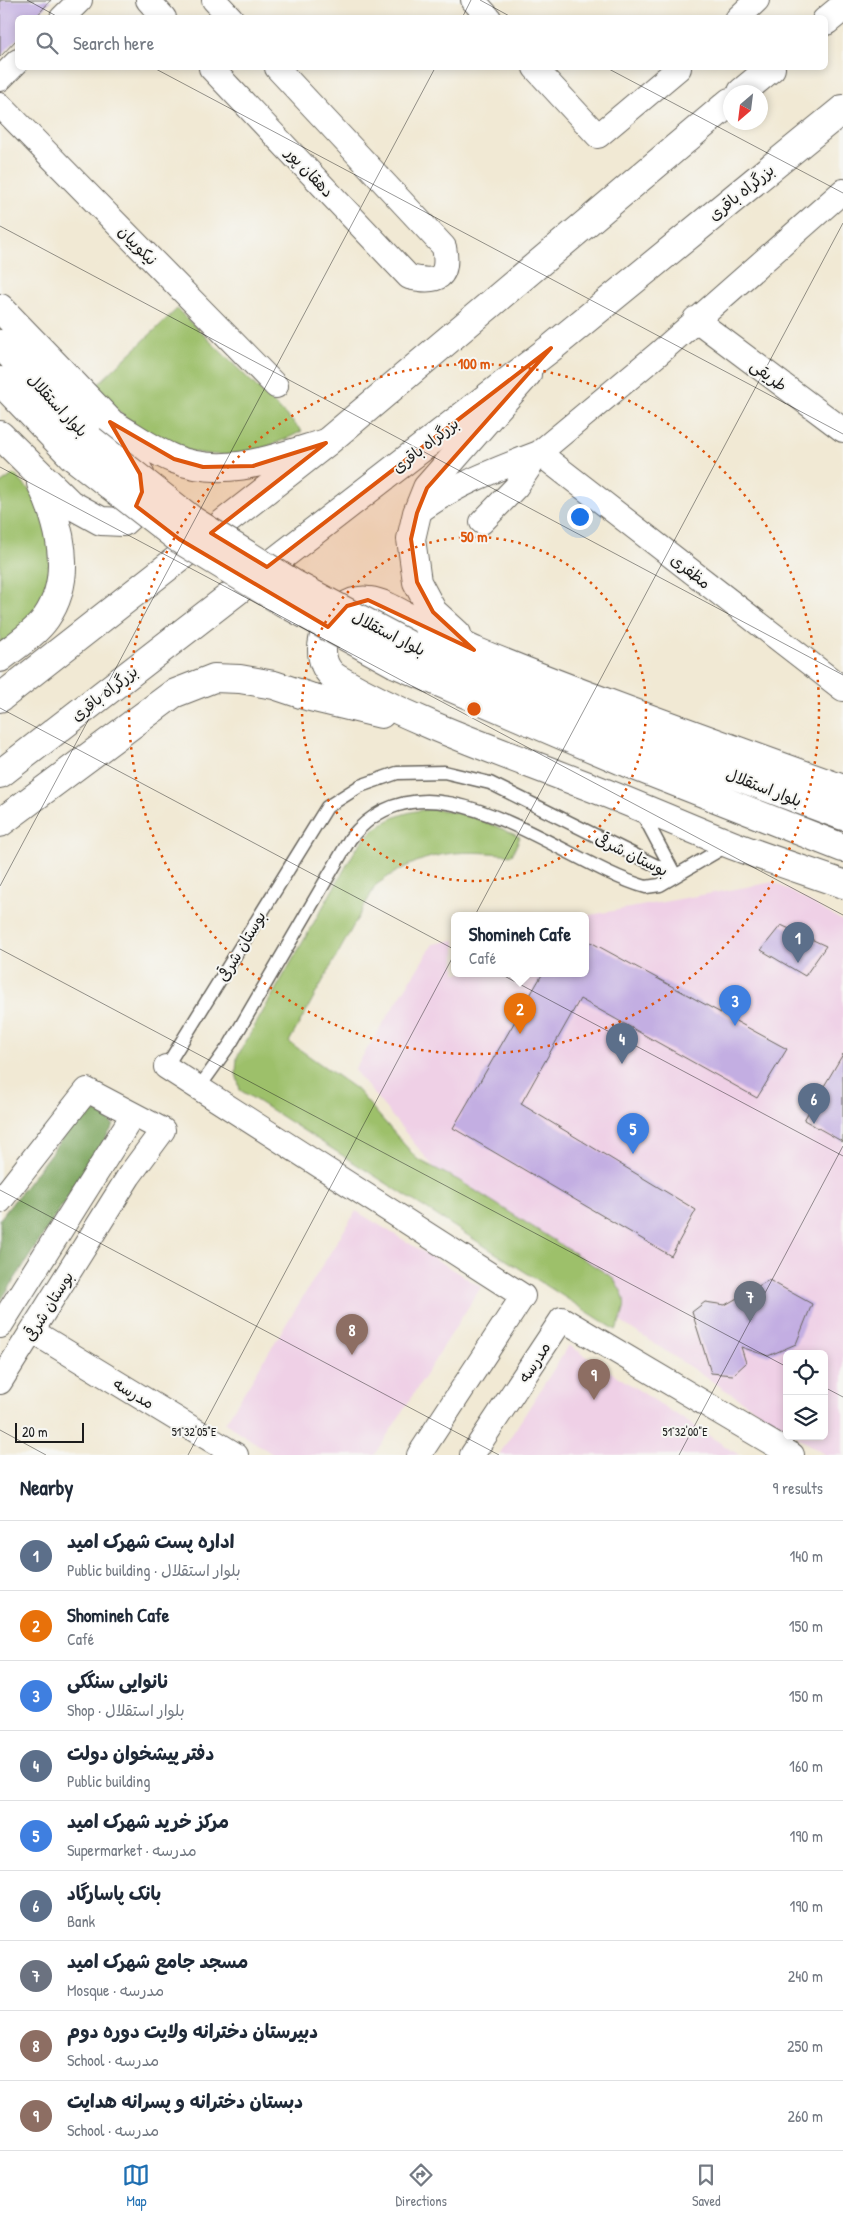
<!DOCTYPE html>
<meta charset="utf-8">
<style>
body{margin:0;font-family:"Patrick Hand","Playpen Sans Arabic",sans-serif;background:#f6f6f7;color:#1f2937}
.controls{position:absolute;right:15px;bottom:15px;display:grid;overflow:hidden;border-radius:8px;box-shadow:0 2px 8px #0003}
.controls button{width:45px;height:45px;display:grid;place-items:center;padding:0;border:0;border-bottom:1px solid #e0e1e3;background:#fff;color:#1f2937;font:25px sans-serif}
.compass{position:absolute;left:723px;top:85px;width:45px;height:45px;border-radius:50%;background:#fff;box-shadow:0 2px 8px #0003;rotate:208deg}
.scale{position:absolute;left:15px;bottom:12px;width:69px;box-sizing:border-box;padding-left:5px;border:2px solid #1c1c1c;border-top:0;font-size:14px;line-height:18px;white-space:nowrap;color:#1c1c1c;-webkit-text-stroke:4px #f6f6f2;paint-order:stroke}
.you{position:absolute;left:579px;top:516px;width:18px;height:18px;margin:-12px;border:4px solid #fff;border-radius:50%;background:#1a73e8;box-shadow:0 0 0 8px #1a73e833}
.badge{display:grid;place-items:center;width:32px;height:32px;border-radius:50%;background:#1f6fb2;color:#fff;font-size:16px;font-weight:700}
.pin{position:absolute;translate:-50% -41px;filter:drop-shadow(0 1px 2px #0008)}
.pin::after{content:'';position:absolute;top:26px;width:18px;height:15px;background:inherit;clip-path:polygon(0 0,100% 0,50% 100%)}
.popup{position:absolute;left:451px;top:912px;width:138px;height:65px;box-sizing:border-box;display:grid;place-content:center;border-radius:8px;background:#fff;filter:drop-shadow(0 1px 4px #0005);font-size:16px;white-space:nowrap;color:#747a83}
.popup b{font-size:19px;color:#1f2937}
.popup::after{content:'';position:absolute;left:50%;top:100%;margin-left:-10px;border:10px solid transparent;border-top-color:#fff}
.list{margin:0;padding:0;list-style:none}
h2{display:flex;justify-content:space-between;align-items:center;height:65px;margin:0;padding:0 20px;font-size:21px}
h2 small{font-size:16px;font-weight:400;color:#747a83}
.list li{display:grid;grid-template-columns:32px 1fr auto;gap:15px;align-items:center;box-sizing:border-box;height:70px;padding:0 20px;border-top:1px solid #e0e1e3}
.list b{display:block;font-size:19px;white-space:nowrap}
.list p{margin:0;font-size:16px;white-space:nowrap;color:#747a83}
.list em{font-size:16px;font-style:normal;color:#747a83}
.icon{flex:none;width:28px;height:28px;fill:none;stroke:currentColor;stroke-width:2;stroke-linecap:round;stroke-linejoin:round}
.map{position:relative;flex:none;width:843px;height:1455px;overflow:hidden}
.search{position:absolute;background:#fff;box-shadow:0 2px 8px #0003;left:15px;right:15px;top:15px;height:55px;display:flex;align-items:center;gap:12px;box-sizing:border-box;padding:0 18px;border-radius:8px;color:#747a83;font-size:19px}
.sheet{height:695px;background:#fff}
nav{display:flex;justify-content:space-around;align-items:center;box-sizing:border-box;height:70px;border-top:1px solid #e0e1e3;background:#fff;font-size:14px;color:#747a83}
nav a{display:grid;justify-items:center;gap:2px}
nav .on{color:#1f6fb2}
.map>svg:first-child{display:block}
.built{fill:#efd0e6}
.green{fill:#9dc06a;stroke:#5c6e43}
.forest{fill:#7ea65e;stroke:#4d613d}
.building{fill:#c3aee2}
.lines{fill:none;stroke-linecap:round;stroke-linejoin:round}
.service-casing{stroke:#67645c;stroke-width:15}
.minor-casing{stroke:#67645c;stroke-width:26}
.primary-casing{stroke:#67645c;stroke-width:30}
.trunk-casing{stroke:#67645c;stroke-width:30}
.service{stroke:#fff;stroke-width:12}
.minor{stroke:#fff;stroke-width:24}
.primary{stroke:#fff;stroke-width:28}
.trunk{stroke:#fff;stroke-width:28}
.primary-bridge-casing{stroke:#67645c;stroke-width:30;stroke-linecap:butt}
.primary-bridge{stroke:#fff;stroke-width:28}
.marked{fill:#de560d;fill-opacity:0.2;stroke:#de560d;stroke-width:4;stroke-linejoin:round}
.ticks{fill:none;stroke:#1c1c1c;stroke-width:1;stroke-opacity:0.45}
.ring{fill:none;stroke:#de560d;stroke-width:2.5;stroke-dasharray:2.5 5}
.labels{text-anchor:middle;stroke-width:4;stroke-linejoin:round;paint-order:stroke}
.street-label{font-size:16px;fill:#1c1c1c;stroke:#f6f6f2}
.ticks-label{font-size:12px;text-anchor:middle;fill:#1c1c1c;stroke:#f6f6f2;stroke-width:4;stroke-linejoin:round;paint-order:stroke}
.centre{fill:#de560d;stroke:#f6f6f2;stroke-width:2.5}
.ring-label{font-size:15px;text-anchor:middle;font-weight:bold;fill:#de560d;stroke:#f6f6f2;stroke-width:4;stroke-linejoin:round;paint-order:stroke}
</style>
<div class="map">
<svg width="843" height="1455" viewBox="0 0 843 1455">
<rect width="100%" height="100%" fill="#f6f6f2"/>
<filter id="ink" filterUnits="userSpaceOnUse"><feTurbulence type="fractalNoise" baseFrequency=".02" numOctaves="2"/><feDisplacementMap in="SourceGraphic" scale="10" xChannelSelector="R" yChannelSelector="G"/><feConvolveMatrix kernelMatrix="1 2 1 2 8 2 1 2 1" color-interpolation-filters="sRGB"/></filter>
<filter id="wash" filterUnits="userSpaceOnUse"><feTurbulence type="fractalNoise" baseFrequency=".0096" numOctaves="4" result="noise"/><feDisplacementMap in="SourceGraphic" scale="20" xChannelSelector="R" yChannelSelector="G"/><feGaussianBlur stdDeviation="1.12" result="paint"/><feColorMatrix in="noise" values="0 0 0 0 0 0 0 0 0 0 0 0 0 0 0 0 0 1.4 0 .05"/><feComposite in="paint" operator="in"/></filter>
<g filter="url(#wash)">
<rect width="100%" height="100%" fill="#f1e9d4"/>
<path class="built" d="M774,882L843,921V1455H825L796,1436H824V1354H787V1430L492,1238L354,1070L433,944L455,940V973H585V916Z
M356,1211L481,1287L375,1455H274L225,1423Z
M569,1345L739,1455H499Z"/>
<path class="green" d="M177,309L302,431C239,464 190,464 131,422C118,413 107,398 95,387Z
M14,474L35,496L52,527L47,599L0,651V484Z
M432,809C465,811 491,824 520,837L512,855C455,849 423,851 376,885L289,1042L356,1089L417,1159L460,1181L612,1277C628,1299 628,1305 616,1330L240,1090L236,1073L237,1057L356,849C375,823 400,811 432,809Z"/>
<path class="forest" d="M98,1112L114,1125L0,1302V1219L81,1114Z"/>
<g id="blocks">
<path class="building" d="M0,0H51L35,18H18V38L0,57Z
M781,925L826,946L805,976L761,950Z
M585,939L787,1049L757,1098L580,999L521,1104L696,1210L671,1256L453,1128L543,973H585Z
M843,1054V1142L804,1120Z
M769,1280L812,1304L796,1344L768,1356L741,1347L746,1363L733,1375L711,1373L692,1312L705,1302L725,1305Z"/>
</g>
</g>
<g filter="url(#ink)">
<use href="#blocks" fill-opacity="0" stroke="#67645c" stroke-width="1"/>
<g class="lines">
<g class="service-casing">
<path id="service" d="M641,811L675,875
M166,1067L327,807L360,786L397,773L444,772L490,783L675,875
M198,1089L231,1043L350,839C428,740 561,863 646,887L660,885L728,845"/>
</g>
<g class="minor-casing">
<path id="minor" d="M148,0L164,18
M214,0L231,18
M473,0L489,18
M62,18L80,0
M738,18L757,0
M211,68L409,277C438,284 450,278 444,247L277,68
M535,68L598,136L679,68
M0,79L18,61
M0,105L276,386
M695,319L843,430
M417,513C454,485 497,469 539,453L843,689
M482,522L516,487L539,453L658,354L843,191
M166,1067L523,1296L419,1455
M0,1201L87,1090L163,1130L129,1176L0,1382
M0,1326L133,1115
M32,1331L236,1455
M472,1455L562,1319L792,1455"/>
</g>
<g class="primary-casing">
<path id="primary" d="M0,308L110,422L131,457L140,474L142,492L134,512L123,522L101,521L70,504L0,435
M0,344L91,440
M0,381L72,456
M114,425C133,436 153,451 174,459C225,479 276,458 325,443
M457,634L433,612L417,582L411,539L417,513L427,488L527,374
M409,645L643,741L843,816
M0,658C15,646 35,634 46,618C75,576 60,524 41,483
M396,664L627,763L843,848
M843,789C720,744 596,701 475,651C455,642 436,633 417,622C402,615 386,603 369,601C331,595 303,659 338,679C414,723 498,751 580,783C631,802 681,825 732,845C769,859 806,871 843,884
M0,823L173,694L214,678L240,679L274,685L310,697L381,714"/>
</g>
<g class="trunk-casing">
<path id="trunk" d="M826,21L843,7
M742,92L771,68
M0,698L326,443L730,102
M0,774L551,348L843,109"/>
</g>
<use href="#service" class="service"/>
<use href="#minor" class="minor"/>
<use href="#primary" class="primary"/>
<use href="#trunk" class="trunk"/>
<g class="primary-bridge-casing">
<path id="primary-bridge" d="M91,440L192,520L294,584L409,645
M72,456L179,539L283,602L396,664"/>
</g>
<use href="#primary-bridge" class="primary-bridge"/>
</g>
</g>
<path class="marked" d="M551,348L427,488L417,513L411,539L417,582L433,612L474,650L368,600L347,606L328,627L179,539L136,506L142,492L140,474L110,422L174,459L203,467L253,466L326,443L211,533L267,567Z"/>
<path class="ticks" d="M27,0L60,18M480,0L513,18M462,18L471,0M154,68L843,434M607,68L843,193M0,226L843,675M0,467L843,915M0,708L843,1156M0,886L435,68M0,949L787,1367M0,1190L499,1455M824,1387L843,1397M0,1430L46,1455M188,1455L843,223M679,1455L843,1146"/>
<g class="ring">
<circle cx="474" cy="709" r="172"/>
<circle cx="474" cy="709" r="345"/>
</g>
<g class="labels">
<g class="street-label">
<text transform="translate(310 172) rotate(47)" y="6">دهقان پور</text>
<text transform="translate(741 192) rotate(-39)" y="6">بزرگراه باقری</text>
<text transform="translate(138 245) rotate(46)" y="6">نیکوییان</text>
<text transform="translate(769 375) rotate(37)" y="6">طریقی</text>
<text transform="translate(58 405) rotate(47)" y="6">بلوار استقلال</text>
<text transform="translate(425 445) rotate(-38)" y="6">بزرگراه باقری</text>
<text transform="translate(691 571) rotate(38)" y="6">مظفری</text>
<text transform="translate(389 633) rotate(27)" y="6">بلوار استقلال</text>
<text transform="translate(104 693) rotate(-38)" y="6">بزرگراه باقری</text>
<text transform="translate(764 787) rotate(21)" y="6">بلوار استقلال</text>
<text transform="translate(632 854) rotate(26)" y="6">بوستان شرقی</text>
<text transform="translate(241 946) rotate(-59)" y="6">بوستان شرقی</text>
<text transform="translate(48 1306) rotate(-58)" y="6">بوستان شرقی</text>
<text transform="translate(534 1362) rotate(-57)" y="6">مدرسه</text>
<text transform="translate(134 1393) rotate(31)" y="6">مدرسه</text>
</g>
</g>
<g class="ticks-label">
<text x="194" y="1436">51°32'05"E</text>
<text x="685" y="1436">51°32'00"E</text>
</g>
<circle cx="474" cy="709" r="8" class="centre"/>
<g class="ring-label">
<text x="474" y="369">100 m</text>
<text x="474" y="542">50 m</text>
</g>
</svg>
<div class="controls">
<button><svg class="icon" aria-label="locate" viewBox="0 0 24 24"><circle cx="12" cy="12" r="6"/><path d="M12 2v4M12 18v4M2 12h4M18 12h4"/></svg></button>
<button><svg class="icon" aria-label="layers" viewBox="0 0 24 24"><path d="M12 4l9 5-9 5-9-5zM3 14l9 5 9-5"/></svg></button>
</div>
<svg class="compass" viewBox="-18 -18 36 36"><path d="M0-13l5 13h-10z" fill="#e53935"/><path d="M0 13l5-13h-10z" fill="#747a83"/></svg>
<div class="scale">20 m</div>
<div class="you"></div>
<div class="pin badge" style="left:798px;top:963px;background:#5c6f8a">1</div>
<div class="pin badge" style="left:520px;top:1034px;background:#e8710a">2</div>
<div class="popup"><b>Shomineh Cafe</b>Café</div>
<div class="pin badge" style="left:735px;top:1026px;background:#3f7fe0">3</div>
<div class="pin badge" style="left:622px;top:1064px;background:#5c6f8a">4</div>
<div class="pin badge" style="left:633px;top:1154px;background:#3f7fe0">5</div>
<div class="pin badge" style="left:814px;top:1124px;background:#5c6f8a">6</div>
<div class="pin badge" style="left:750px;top:1322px;background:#6b7280">7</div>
<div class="pin badge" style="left:352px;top:1355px;background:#8d6e63">8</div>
<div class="pin badge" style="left:594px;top:1400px;background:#8d6e63">9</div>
<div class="search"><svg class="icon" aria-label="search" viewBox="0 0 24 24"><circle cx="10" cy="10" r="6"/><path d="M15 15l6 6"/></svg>Search here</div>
</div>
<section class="sheet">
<h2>Nearby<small>9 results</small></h2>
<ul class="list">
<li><span class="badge" style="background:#5c6f8a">1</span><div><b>اداره پست شهرک امید</b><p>Public building · بلوار استقلال</p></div><em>140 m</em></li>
<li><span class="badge" style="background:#e8710a">2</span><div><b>Shomineh Cafe</b><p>Café</p></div><em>150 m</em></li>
<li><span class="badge" style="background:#3f7fe0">3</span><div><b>نانوایی سنگکی</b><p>Shop · بلوار استقلال</p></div><em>150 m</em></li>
<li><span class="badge" style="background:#5c6f8a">4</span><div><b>دفتر پیشخوان دولت</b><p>Public building</p></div><em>160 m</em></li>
<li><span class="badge" style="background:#3f7fe0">5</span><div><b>مرکز خرید شهرک امید</b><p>Supermarket · مدرسه</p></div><em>190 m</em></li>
<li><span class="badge" style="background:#5c6f8a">6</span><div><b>بانک پاسارگاد</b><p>Bank</p></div><em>190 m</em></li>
<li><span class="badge" style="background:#6b7280">7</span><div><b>مسجد جامع شهرک امید</b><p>Mosque · مدرسه</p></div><em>240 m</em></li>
<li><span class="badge" style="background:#8d6e63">8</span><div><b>دبیرستان دخترانه ولایت دوره دوم</b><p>School · مدرسه</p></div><em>250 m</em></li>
<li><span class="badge" style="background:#8d6e63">9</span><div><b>دبستان دخترانه و پسرانه هدایت</b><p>School · مدرسه</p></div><em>260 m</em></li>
</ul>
</section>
<nav>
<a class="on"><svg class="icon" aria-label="map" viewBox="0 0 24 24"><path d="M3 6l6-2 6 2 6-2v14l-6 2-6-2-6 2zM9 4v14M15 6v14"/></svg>Map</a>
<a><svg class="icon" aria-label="directions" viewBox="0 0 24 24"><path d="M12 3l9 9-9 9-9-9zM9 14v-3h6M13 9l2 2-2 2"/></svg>Directions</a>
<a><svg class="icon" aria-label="saved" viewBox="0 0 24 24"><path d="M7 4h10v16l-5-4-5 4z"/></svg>Saved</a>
</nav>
